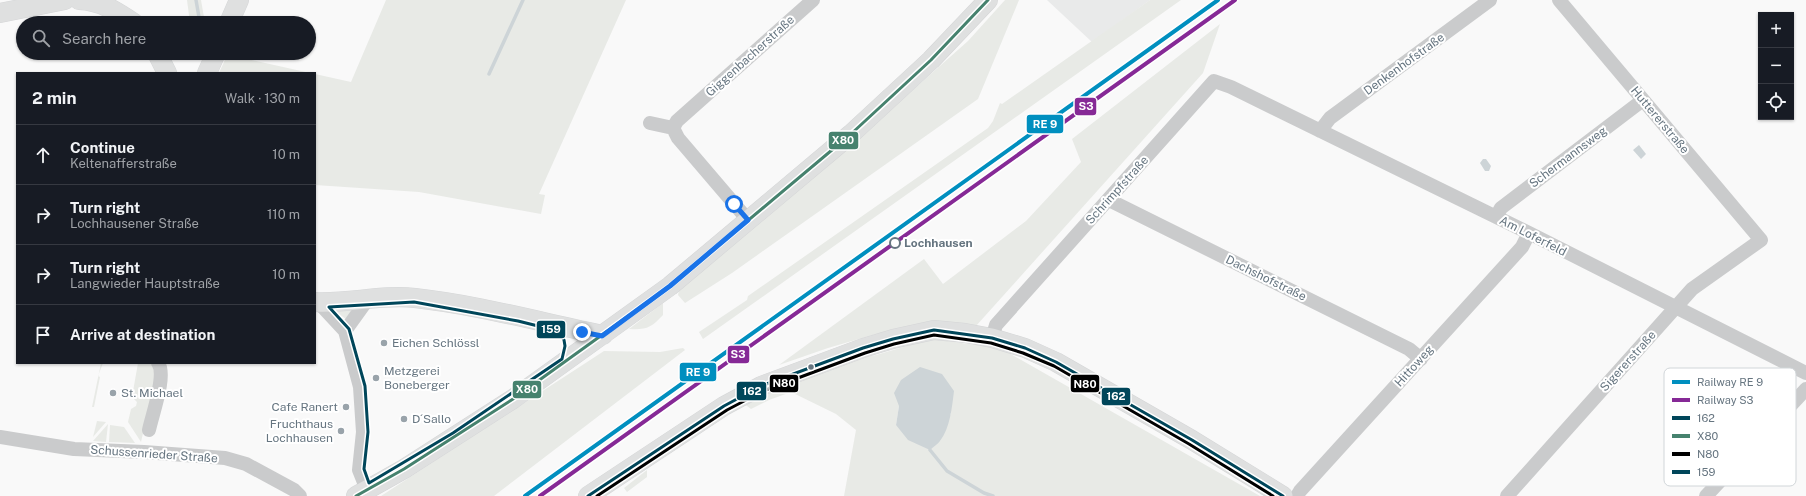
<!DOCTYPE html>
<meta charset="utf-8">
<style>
body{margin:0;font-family:"Public Sans",sans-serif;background:#242831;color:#f1f3f6}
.controls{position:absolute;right:12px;top:12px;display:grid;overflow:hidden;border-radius:0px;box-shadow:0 1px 3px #0004}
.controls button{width:36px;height:36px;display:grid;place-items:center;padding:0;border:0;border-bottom:1px solid #363941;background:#171b24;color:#f1f3f6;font:20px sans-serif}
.stop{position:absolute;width:12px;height:12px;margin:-9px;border:3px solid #1a73e8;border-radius:50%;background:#fff}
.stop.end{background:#1a73e8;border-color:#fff;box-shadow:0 1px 4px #0008}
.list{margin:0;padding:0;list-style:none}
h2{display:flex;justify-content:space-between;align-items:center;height:52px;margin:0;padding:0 16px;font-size:17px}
h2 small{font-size:13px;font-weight:400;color:#9ea1a6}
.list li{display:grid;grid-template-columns:26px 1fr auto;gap:12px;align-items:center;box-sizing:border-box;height:60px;padding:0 16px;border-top:1px solid #363941}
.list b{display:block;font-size:15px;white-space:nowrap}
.list p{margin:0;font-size:13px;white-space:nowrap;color:#9ea1a6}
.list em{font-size:13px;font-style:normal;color:#9ea1a6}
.icon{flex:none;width:22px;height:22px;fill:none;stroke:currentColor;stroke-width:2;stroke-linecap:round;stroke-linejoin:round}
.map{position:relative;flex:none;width:1806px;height:496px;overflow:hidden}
.search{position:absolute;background:#171b24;box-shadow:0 1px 3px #0004;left:16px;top:16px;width:300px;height:44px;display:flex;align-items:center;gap:10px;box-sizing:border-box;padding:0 14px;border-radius:22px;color:#9ea1a6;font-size:15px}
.panel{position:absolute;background:#171b24;box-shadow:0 1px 3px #0004;left:16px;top:72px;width:300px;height:292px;border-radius:0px}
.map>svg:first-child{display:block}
.built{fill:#e9eaea}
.green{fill:#e8eae6;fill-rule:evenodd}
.water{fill:#cdd4d7}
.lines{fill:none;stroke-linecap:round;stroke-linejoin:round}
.stream{stroke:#cdd4d7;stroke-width:3.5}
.secondary-casing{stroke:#d5d6d7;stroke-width:20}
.street{stroke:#cacbcc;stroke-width:14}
.secondary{stroke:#dfe0e0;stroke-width:19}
.bus-1-casing{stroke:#fff;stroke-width:6}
.bus-2-casing{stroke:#fff;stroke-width:6}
.bus-3-casing{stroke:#fff;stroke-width:6}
.bus-4-casing{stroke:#fff;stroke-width:6}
.bus-1{stroke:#00465a;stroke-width:3}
.bus-2{stroke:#46826e;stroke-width:3}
.bus-3{stroke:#000;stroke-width:3}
.bus-4{stroke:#00465a;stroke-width:3}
.rail-1-casing{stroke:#fff;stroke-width:7}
.rail-2-casing{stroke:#fff;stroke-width:7}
.rail-1{stroke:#008fbf;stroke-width:4}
.rail-2{stroke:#862996;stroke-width:4}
.route{stroke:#1a73e8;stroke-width:5}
.stop-dot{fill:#fff;stroke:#667580;stroke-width:2}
.poi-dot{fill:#99a3aa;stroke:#fff;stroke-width:1.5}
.bus-dot{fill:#667580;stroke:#fff;stroke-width:1.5}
.labels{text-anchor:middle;stroke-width:4;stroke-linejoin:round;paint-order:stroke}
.street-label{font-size:12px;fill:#667580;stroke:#fff}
.stop-label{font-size:12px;font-weight:bold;fill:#667580;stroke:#fff;text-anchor:start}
.poi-label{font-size:12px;fill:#667580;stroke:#fff;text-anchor:start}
.key{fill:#fff;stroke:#d1d6d9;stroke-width:1}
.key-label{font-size:11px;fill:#667580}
.line-badge{stroke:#fff;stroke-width:1.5}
.badge-label{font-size:11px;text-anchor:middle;font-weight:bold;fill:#fff}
</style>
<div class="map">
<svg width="1806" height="496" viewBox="0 0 1806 496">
<rect width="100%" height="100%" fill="#f9f9f9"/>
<path class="built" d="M1047,0H1150L1092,42Z"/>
<path class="green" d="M187,0H201L205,23H190Z
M386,0H626L539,194L545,195L541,214L419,192L315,185V74L351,82Z
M1005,0H1019L978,99L732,273L685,303L678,295L679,290L861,136L968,41Z
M1150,0H1181L703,339L699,332L747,300L748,296L988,128L993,121L1000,103L1002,104Z
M1220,24L1203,73L976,326L876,334L828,348L779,365L924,259L943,284L1026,221L1081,162L1072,139Z
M228,53H234L247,59L310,73H219Z
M663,303V315C651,328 646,330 629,329Z
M350,309L352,311L347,320L338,313L337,310Z
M931,339L1000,348L1260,496H844L856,430L836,414L791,392L769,400L751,409L743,403L853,359L876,355ZM899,406L951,413L940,441L896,425Z
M683,348L685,350L494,496H381L604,351L660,352Z
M101,363H103L98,376L100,377L94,407H92Z
M138,363H151L156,376L141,442L128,422L131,409L136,406L137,402L132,397Z
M97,421L106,422L93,437Z
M108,424L106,442L93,441Z
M110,425L124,427L135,443L109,442Z
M647,470V477L627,492L624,488Z"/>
<path class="water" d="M1639,145L1646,154L1641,159L1633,150Z
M1483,159H1486L1491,166L1489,171H1485L1480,163Z
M920,367L942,374L954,391C952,407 950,428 940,441C938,444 933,447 930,450L908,440L896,425L899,406L894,393L901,380Z"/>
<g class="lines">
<path class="stream" d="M196,0L200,23
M489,74L523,0
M930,450L947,471L984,493L993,496"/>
<g class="secondary-casing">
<path id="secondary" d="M79,0C101,1 116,11 134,23
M0,13L65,0
M229,23L239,0
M157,53L167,73
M207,73L216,53
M315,302C348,304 382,294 415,298C478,305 540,322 603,335
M356,496L404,469L513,399L670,286L851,134L931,60L988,0
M588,496L724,406L761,386L863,348L893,339L934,330L965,333L992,338L1025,348L1056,362L1192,440L1283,496"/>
</g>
<path class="street" d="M650,123L673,128
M1320,131L1330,118L1490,0
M1109,200L1409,349L1421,359
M1496,217L1501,208L1643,100
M748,220L678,138L673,128L677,121L813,0
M319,303L345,331L360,387L363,432L359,470L367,490
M345,331L368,299
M992,338L996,325L1214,81L1231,87L1529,233L1806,373
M149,430C152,415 167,375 158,363
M0,437L74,449L144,452L225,458L246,464L294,490L300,496
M1297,496L1300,491L1522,247L1529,233
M1507,496L1692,289L1761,240L1559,0
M1706,496L1806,389"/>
<use href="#secondary" class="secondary"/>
<g class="bus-1-casing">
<path id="bus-1" d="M588,496L724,406L761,386L863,348L893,339L934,330L992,338L1025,348L1056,362L1192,440L1283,496"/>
</g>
<g class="bus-2-casing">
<path id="bus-2" d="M356,496L404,469L513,399L670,286L851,134L931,60L988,0"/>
</g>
<g class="bus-3-casing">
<path id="bus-3" d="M597,496L727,410L763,391L865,353L894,344L934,335L991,343L1023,353L1054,366L1189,444L1273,496"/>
</g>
<g class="bus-4-casing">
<path id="bus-4" d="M414,302L518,321L558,331L564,340L565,346L562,359L453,433L369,483L364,469L368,432L365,386L349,329L329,307Z"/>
</g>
<use href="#bus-1" class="bus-1"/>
<use href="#bus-2" class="bus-2"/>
<use href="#bus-3" class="bus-3"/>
<use href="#bus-4" class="bus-4"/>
<g class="rail-1-casing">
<path id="rail-1" d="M525,496L1218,0"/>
</g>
<g class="rail-2-casing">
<path id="rail-2" d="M540,496L1235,0"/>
</g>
<use href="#rail-1" class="rail-1"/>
<use href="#rail-2" class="rail-2"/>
</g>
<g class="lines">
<path class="route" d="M582,332L602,336L670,286L748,220L734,204"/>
</g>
<circle class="stop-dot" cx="895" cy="243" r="5"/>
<g class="poi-dot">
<circle cx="384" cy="343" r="4"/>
<circle cx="376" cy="378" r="4"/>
<circle cx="113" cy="393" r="4"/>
<circle cx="346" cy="407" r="4"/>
<circle cx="404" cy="419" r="4"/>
<circle cx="341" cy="431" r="4"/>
</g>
<circle class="bus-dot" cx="811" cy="367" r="3.5"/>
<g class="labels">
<g class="street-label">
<text transform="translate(750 56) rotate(-42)" y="4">Giggenbacherstraße</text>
<text transform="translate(1404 64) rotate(-36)" y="4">Denkenhofstraße</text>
<text transform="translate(1660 120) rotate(50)" y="4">Huttererstraße</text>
<text transform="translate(1568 157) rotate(-37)" y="4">Schermannsweg</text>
<text transform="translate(1117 190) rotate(-48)" y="4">Schrimpfstraße</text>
<text transform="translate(1533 236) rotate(27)" y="4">Am Loferfeld</text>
<text transform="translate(1266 278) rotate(26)" y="4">Dachshofstraße</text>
<text transform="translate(1628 361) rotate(-48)" y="4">Sigererstraße</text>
<text transform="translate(1414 366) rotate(-48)" y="4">Hittoweg</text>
<text transform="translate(154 454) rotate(4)" y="4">Schussenrieder Straße</text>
</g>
<g class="stop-label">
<text x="904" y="247">Lochhausen</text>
</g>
<g class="poi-label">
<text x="392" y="347">Eichen Schlössl</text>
<text x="384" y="375">Metzgerei<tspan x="384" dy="14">Boneberger</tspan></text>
<text x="121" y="397">St. Michael</text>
<text x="338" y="411" text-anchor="end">Cafe Ranert</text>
<text x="412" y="423">D´Sallo</text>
<text x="333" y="428" text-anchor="end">Fruchthaus<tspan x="333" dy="14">Lochhausen</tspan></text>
</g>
</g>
<rect x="1664" y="368" width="132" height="118" rx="6" class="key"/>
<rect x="1672" y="380" width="18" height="4" fill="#008fbf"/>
<rect x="1672" y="398" width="18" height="4" fill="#862996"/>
<rect x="1672" y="416" width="18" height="4" fill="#00465a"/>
<rect x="1672" y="434" width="18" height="4" fill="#46826e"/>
<rect x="1672" y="452" width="18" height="4" fill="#000"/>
<rect x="1672" y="470" width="18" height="4" fill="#00465a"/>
<g class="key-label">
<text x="1697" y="386">Railway RE 9</text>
<text x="1697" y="404">Railway S3</text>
<text x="1697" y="422">162</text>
<text x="1697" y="440">X80</text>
<text x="1697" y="458">N80</text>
<text x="1697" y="476">159</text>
</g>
<g class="line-badge">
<rect x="1074" y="97" width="23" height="19" rx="4" fill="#862996"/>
<rect x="1026" y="114" width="38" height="20" rx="4" fill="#008fbf"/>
<rect x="828" y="131" width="31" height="19" rx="4" fill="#46826e"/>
<rect x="536" y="320" width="30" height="19" rx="4" fill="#00465a"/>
<rect x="727" y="345" width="23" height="19" rx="4" fill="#862996"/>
<rect x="679" y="362" width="38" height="20" rx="4" fill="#008fbf"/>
<rect x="769" y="374" width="30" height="19" rx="4" fill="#000"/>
<rect x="1070" y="374" width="30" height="19" rx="4" fill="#000"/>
<rect x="512" y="380" width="30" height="19" rx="4" fill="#46826e"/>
<rect x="736" y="381" width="31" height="20" rx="4" fill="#00465a"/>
<rect x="1101" y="387" width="30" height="19" rx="4" fill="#00465a"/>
</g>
<g class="badge-label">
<text x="1086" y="110">S3</text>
<text x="1045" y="128">RE 9</text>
<text x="843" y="144">X80</text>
<text x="551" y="333">159</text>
<text x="738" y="358">S3</text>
<text x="698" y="376">RE 9</text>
<text x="784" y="387">N80</text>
<text x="1085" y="388">N80</text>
<text x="527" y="393">X80</text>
<text x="752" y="395">162</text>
<text x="1116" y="400">162</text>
</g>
</svg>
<div class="controls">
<button>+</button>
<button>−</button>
<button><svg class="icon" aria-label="locate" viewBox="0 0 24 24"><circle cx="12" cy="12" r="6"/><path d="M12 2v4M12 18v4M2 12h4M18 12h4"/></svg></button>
</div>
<div class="stop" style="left:734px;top:204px"></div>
<div class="stop end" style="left:582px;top:332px"></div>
<div class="search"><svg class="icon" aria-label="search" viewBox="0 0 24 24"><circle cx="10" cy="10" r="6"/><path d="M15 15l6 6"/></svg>Search here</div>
<section class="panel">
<h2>2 min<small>Walk · 130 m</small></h2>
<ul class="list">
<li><svg class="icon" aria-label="ahead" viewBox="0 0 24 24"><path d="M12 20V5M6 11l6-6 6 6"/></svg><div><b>Continue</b><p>Keltenafferstraße</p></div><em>10 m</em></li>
<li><svg class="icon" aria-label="right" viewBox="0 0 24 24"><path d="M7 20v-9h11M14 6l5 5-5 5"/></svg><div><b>Turn right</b><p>Lochhausener Straße</p></div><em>110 m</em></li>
<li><svg class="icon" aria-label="right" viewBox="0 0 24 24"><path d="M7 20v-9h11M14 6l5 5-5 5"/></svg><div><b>Turn right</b><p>Langwieder Hauptstraße</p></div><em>10 m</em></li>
<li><svg class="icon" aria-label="arrive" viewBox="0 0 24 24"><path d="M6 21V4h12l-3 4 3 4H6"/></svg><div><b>Arrive at destination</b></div></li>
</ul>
</section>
</div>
